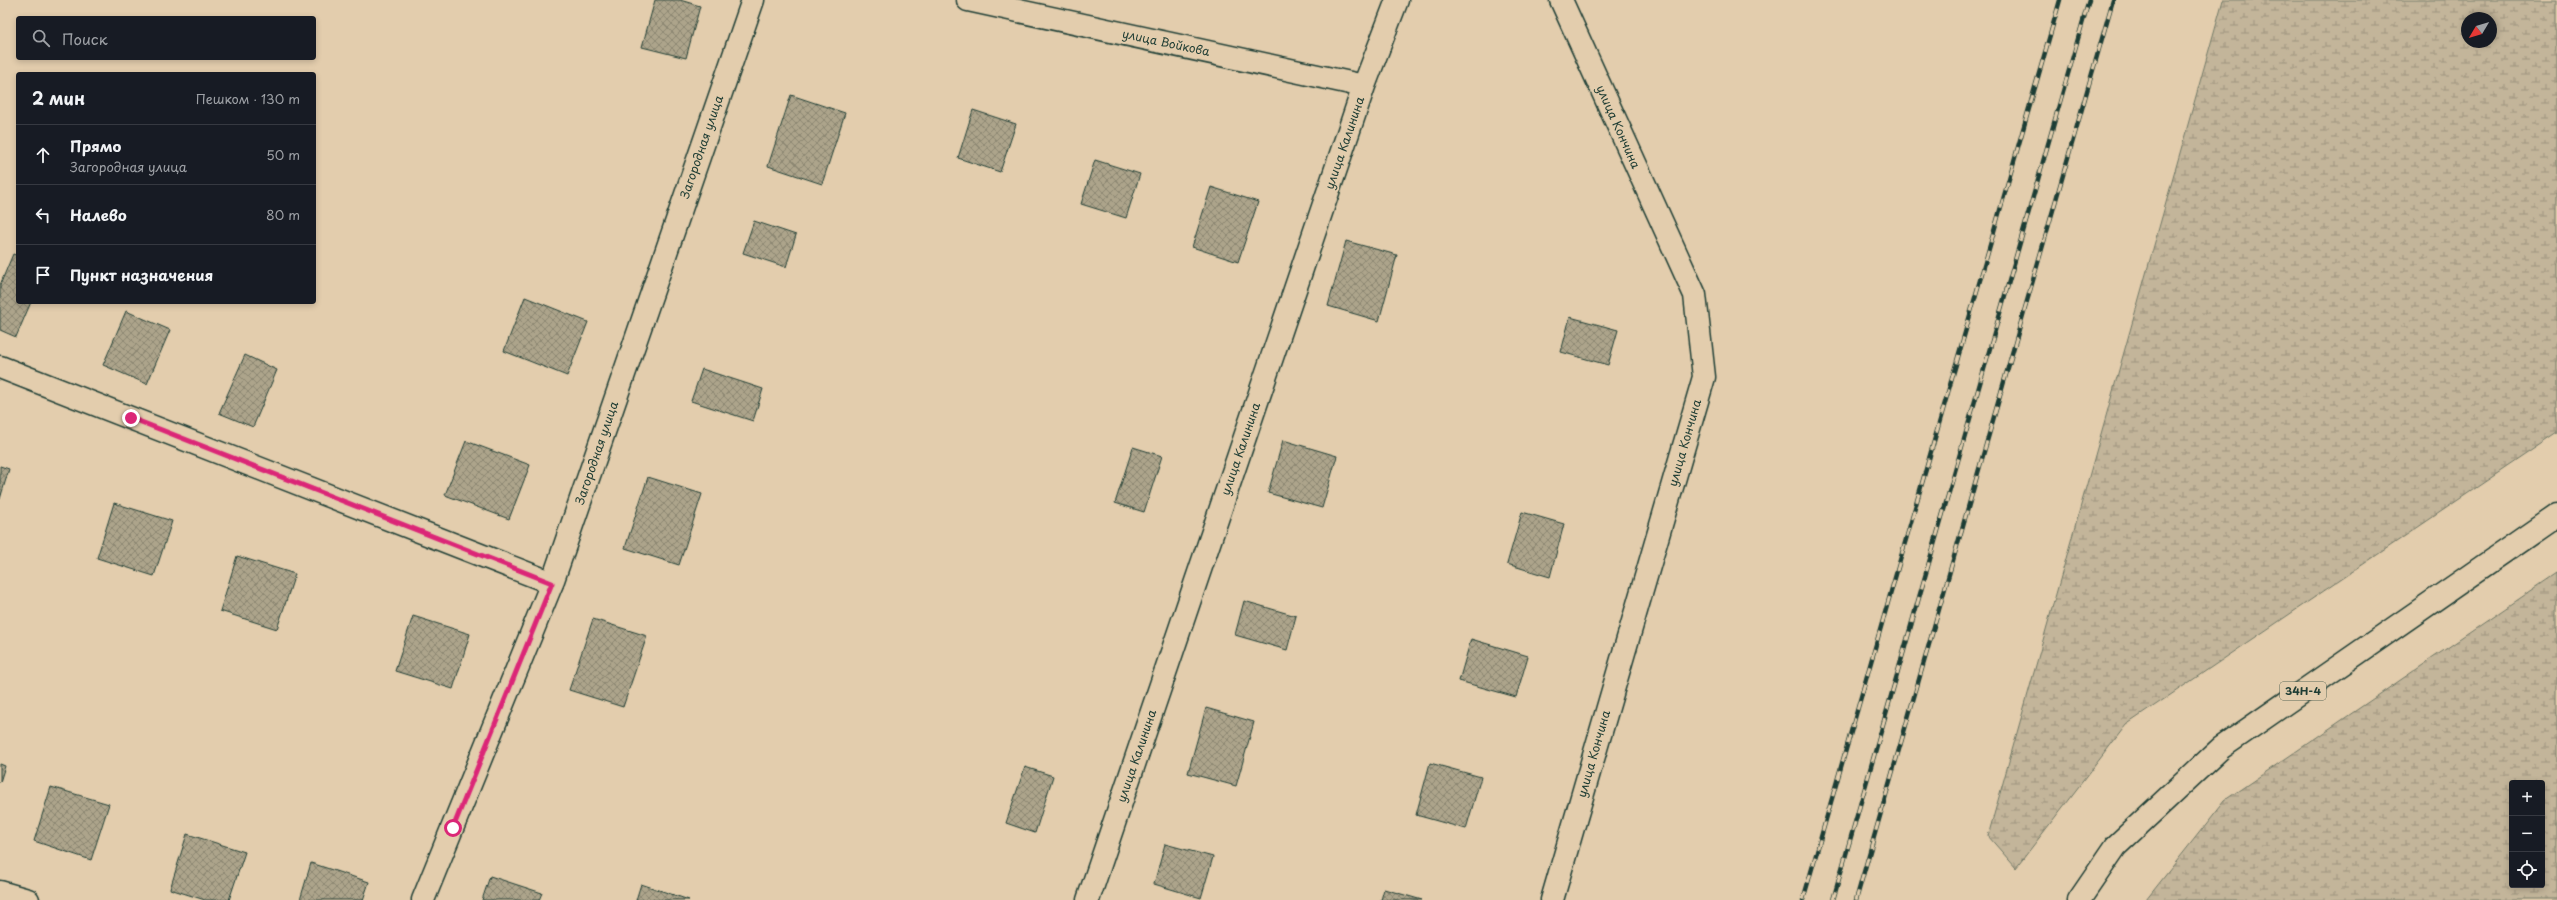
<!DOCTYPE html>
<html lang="ru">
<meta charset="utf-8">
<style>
body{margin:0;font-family:"Playpen Sans",sans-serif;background:#20242c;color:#f1f3f6}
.controls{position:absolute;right:12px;bottom:12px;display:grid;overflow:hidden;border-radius:4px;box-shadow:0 2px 6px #0003}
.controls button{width:36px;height:36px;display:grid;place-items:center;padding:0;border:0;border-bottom:1px solid #363941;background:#171b24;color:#f1f3f6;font:20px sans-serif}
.compass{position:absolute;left:2461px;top:12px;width:36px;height:36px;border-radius:50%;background:#171b24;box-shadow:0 2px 6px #0003;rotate:232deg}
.stop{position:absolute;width:12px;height:12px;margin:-9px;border:3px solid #db2777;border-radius:50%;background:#fff}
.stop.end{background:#db2777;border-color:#fff;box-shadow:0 1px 4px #0008}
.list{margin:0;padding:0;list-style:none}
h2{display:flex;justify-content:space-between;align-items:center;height:52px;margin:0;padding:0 16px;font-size:17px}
h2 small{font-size:13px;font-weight:400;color:#9ea1a6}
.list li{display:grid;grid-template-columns:26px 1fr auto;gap:12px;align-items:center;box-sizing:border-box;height:60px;padding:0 16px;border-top:1px solid #363941}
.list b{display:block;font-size:15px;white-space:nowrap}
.list p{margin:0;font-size:13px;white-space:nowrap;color:#9ea1a6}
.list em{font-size:13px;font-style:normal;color:#9ea1a6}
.icon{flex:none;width:22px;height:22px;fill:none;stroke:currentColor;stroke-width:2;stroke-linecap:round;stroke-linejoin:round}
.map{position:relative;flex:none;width:2557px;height:900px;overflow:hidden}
.search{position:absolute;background:#171b24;box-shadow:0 2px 6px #0003;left:16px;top:16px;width:300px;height:44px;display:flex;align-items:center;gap:10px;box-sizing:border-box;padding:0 14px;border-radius:4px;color:#9ea1a6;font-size:15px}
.panel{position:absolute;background:#171b24;box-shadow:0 2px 6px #0003;left:16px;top:72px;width:300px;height:232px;border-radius:4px}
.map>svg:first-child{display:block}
.wetland{fill:url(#wetland-marsh);stroke:#717967;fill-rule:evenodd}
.building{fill:url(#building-cross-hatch);stroke:#1f3d34}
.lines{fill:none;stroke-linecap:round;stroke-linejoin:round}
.street-casing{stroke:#1f3d34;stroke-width:25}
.secondary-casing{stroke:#1f3d34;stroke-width:25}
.primary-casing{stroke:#1f3d34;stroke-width:25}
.street{stroke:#e3cdad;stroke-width:22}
.secondary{stroke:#e3cdad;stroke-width:22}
.primary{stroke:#e3cdad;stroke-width:22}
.rail-casing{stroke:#1f3d34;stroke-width:4.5}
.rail{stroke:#e3cdad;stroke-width:3;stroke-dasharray:9;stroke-linecap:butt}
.route{stroke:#db2777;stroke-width:5}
.labels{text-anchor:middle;stroke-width:3.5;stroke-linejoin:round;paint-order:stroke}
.shield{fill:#e3cdad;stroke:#5a6858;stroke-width:1}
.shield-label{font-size:11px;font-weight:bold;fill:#1f3d34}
.street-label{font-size:12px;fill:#1f3d34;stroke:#e3cdad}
</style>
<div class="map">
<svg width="2557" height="900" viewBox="0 0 2557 900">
<defs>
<pattern id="wetland-marsh" width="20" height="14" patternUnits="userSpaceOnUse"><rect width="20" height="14" fill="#c3b59a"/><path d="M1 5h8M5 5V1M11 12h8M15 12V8" fill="none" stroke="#9e947e"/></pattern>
<pattern id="building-cross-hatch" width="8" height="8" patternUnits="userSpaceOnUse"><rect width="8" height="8" fill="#ada48b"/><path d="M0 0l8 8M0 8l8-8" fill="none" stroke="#8c8772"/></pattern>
</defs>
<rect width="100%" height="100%" fill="#e3cdad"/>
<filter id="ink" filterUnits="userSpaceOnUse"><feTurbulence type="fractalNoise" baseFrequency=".025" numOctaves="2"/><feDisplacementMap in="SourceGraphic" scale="8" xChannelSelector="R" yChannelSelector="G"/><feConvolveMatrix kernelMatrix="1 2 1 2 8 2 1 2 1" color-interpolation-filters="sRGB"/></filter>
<g filter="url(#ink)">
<path class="wetland" d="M2223,0H2557V433L2126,725L2016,868L1988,836ZM2467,18H2491V42H2467Z
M2557,573V900H2146L2225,800ZM2512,783H2542V885H2512Z"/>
<path class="building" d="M655,0H680L700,6L686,58L642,47Z
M791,95L845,113L822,184L768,166Z
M973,110L1016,124L1000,172L958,158Z
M1095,160L1140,174L1126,218L1081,204Z
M1211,187L1258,202L1238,262L1192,247Z
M754,221L796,235L786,267L743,253Z
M1346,241L1397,255L1379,321L1328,306Z
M13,254L18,256V302H31L16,337L0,330V285Z
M525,297L588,322L567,376L504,351Z
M126,311L170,330L147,384L103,365Z
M1570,317L1618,330L1608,365L1561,352Z
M245,355L277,370L253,427L219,413Z
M702,369L763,389L753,421L691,401Z
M1283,440L1337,456L1322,508L1268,493Z
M466,441L530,465L509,519L445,495Z
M1133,447L1162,456L1144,512L1115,503Z
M0,466L9,469L0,499Z
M648,477L702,494L679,565L625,548Z
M114,503L172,521L154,576L97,558Z
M1522,512L1564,524L1550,577L1507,564Z
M237,556L295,574L277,629L220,611Z
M1244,601L1296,616L1287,650L1235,635Z
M413,616L470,634L453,689L395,671Z
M593,619L647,636L623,707L569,690Z
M1471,639L1528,656L1516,697L1459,681Z
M1206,708L1254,722L1236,786L1188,773Z
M1430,763L1481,777L1466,829L1416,815Z
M0,764L5,766L0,782Z
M1025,767L1053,776L1035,833L1006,823Z
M51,787L109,804L91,860L34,841Z
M187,834L245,852L229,900H205L170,889Z
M1165,844L1213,857L1201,898L1154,884Z
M311,863L369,882L363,900H300Z
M490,876L542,893L539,900H482Z
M641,884L689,900H636Z
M1384,889L1422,900H1381Z"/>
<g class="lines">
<g class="street-casing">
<path id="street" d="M968,0L1364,86
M0,367L552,583
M0,892L28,900
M1088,900L1364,86L1397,0
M1552,900L1704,377L1695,295L1561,0"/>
</g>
<g class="secondary-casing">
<path id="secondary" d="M423,900L552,583L753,0"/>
</g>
<g class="primary-casing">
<path id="primary" d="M2079,900L2116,846L2221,748L2557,515"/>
</g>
<use href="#street" class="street"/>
<use href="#secondary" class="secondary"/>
<use href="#primary" class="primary"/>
<g class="rail-casing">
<path id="rail" d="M1803,900L2060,0
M1833,900L2089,0
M1856,900L2113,0"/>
</g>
<use href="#rail" class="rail"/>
</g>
</g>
<g class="lines" filter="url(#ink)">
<path class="route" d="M131,418L552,583L453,828"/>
</g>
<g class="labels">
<rect class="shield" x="2280" y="682" width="46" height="18" rx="3"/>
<g class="shield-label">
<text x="2303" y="695">34Н-4</text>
</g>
<g class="street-label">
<text transform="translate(1166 43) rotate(12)" y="4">улица Войкова</text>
<text transform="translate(1618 127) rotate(66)" y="4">улица Кончина</text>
<text transform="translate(1345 143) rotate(-71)" y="4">улица Калинина</text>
<text transform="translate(702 147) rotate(-71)" y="4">Загородная улица</text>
<text transform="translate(1685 443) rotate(-74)" y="4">улица Кончина</text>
<text transform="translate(1241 449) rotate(-71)" y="4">улица Калинина</text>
<text transform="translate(597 453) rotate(-71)" y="4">Загородная улица</text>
<text transform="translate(1594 754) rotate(-74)" y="4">улица Кончина</text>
<text transform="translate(1137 756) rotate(-71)" y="4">улица Калинина</text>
</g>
</g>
</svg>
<div class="controls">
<button>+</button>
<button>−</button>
<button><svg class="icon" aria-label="locate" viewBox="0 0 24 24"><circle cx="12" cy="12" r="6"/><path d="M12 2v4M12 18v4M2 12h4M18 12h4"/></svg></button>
</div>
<svg class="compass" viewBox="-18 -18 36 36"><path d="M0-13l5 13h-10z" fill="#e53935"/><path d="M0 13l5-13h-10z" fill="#9ea1a6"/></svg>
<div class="stop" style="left:453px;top:828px"></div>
<div class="stop end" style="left:131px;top:418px"></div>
<div class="search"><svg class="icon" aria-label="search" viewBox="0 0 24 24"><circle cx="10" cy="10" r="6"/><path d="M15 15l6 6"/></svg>Поиск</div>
<section class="panel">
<h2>2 мин<small>Пешком · 130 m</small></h2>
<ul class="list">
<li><svg class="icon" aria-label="ahead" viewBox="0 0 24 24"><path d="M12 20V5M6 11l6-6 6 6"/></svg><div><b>Прямо</b><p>Загородная улица</p></div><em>50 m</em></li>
<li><svg class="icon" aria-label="left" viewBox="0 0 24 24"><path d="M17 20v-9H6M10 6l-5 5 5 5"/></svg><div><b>Налево</b></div><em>80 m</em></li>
<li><svg class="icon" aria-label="arrive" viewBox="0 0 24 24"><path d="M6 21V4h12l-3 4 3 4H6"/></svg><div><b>Пункт назначения</b></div></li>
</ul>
</section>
</div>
